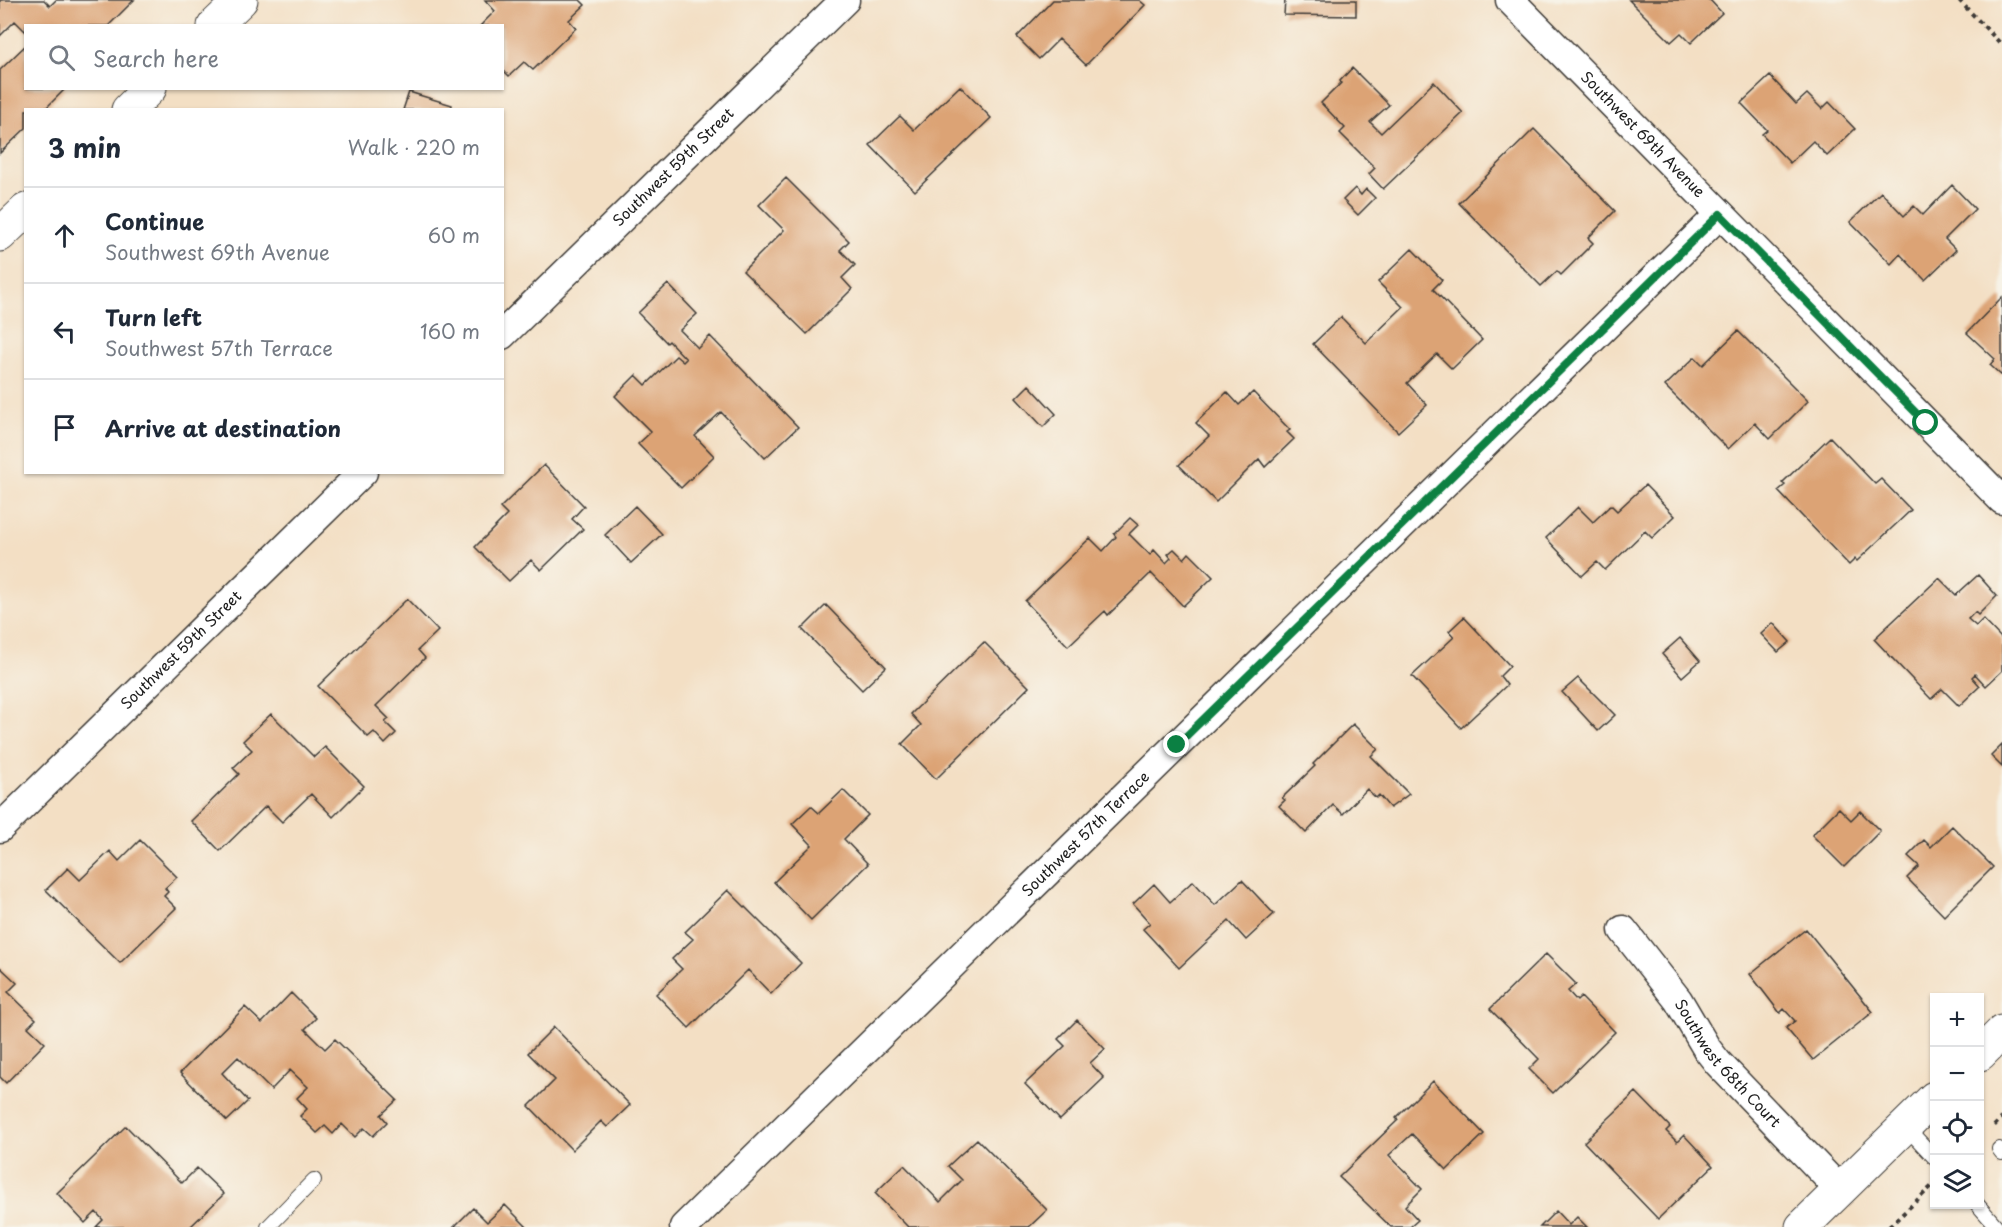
<!DOCTYPE html>
<meta charset="utf-8">
<style>
body{margin:0;font-family:"Playpen Sans",sans-serif;background:#f2f2f3;color:#1f2937}
.controls{position:absolute;right:18px;bottom:18px;display:grid;overflow:hidden;border-radius:0px;box-shadow:0 2px 4px #0004}
.controls button{width:54px;height:54px;display:grid;place-items:center;padding:0;border:0;border-bottom:2px solid #e0e1e3;background:#fff;color:#1f2937;font:30px sans-serif}
.stop{position:absolute;width:18px;height:18px;margin:-14px;border:4px solid #0b8043;border-radius:50%;background:#fff}
.stop.end{background:#0b8043;border-color:#fff;box-shadow:0 2px 6px #0008}
.list{margin:0;padding:0;list-style:none}
h2{display:flex;justify-content:space-between;align-items:center;height:78px;margin:0;padding:0 24px;font-size:26px}
h2 small{font-size:20px;font-weight:400;color:#747a83}
.list li{display:grid;grid-template-columns:39px 1fr auto;gap:18px;align-items:center;box-sizing:border-box;height:96px;padding:0 24px;border-top:2px solid #e0e1e3}
.list b{display:block;font-size:22px;white-space:nowrap}
.list p{margin:0;font-size:20px;white-space:nowrap;color:#747a83}
.list em{font-size:20px;font-style:normal;color:#747a83}
.icon{flex:none;width:33px;height:33px;fill:none;stroke:currentColor;stroke-width:2;stroke-linecap:round;stroke-linejoin:round}
.map{position:relative;flex:none;width:2002px;height:1227px;overflow:hidden}
.search{position:absolute;background:#fff;box-shadow:0 2px 4px #0004;left:24px;top:24px;width:480px;height:66px;display:flex;align-items:center;gap:15px;box-sizing:border-box;padding:0 21px;border-radius:0px;color:#747a83;font-size:22px}
.panel{position:absolute;background:#fff;box-shadow:0 2px 4px #0004;left:24px;top:108px;width:480px;height:366px;border-radius:0px}
.map>svg:first-child{display:block}
.building{fill:#dca374}
.lines{fill:none;stroke-linecap:round;stroke-linejoin:round}
.service-casing{stroke:#3c3935;stroke-width:16}
.minor-casing{stroke:#3c3935;stroke-width:31}
.tertiary-casing{stroke:#3c3935;stroke-width:35}
.secondary-casing{stroke:#3c3935;stroke-width:35}
.path{stroke:#3c3935;stroke-width:4;stroke-dasharray:4.5 4.5;stroke-linecap:butt}
.service{stroke:#fff;stroke-width:14}
.minor{stroke:#fff;stroke-width:28}
.tertiary{stroke:#fff;stroke-width:33}
.secondary{stroke:#fff;stroke-width:33}
.route{stroke:#0b8043;stroke-width:8}
.labels{text-anchor:middle;stroke-width:4.5;stroke-linejoin:round;paint-order:stroke}
.street-label{font-size:15px;fill:#1c1c1c;stroke:#f7f3e8}
</style>
<div class="map">
<svg width="2002" height="1227" viewBox="0 0 2002 1227">
<rect width="100%" height="100%" fill="#f7f3e8"/>
<filter id="ink" filterUnits="userSpaceOnUse"><feTurbulence type="fractalNoise" baseFrequency=".0167" numOctaves="2"/><feDisplacementMap in="SourceGraphic" scale="12" xChannelSelector="R" yChannelSelector="G"/><feConvolveMatrix kernelMatrix="1 2 1 2 8 2 1 2 1" color-interpolation-filters="sRGB"/></filter>
<filter id="wash" filterUnits="userSpaceOnUse"><feTurbulence type="fractalNoise" baseFrequency=".008" numOctaves="4" result="noise"/><feDisplacementMap in="SourceGraphic" scale="24" xChannelSelector="R" yChannelSelector="G"/><feGaussianBlur stdDeviation="1.35" result="paint"/><feColorMatrix in="noise" values="0 0 0 0 0 0 0 0 0 0 0 0 0 0 0 0 0 1.4 0 .05"/><feComposite in="paint" operator="in"/></filter>
<g filter="url(#wash)">
<rect width="100%" height="100%" fill="#f3dfc4"/>
<g id="blocks">
<path class="building" d="M0,0H44L50,6L56,0H134L108,26H26V32L15,21L0,36Z
M485,0H580L585,5L569,20L576,28L533,70L524,62L509,76L502,69V26H480L495,11Z
M1053,0H1139L1145,5L1086,65L1059,39L1039,59L1017,37Z
M1285,0H1356V16L1284,15Z
M1629,0H1710L1722,13L1691,43L1681,33L1671,42Z
M26,45V88H66L44,110H26V128L0,153V70Z
M1352,68L1389,105L1370,122L1381,133L1434,82L1463,113L1383,189L1369,174L1375,168L1340,133L1345,128L1321,103L1341,83L1340,81Z
M1770,76L1796,104L1807,94L1822,109L1829,102L1855,129L1827,156L1813,141L1790,163L1762,134L1767,130L1741,103Z
M960,86L991,118L915,191L870,145L900,116L914,130Z
M409,92L452,105L451,110H403Z
M1534,129L1615,211L1588,238L1593,243L1561,275L1557,271L1541,286L1459,203Z
M786,178L849,241L840,250L855,265L842,278L852,289L807,334L743,271L784,230L759,205Z
M1952,185L1975,209L1945,239L1956,250L1925,280L1900,254L1891,264L1850,222L1881,192L1904,216L1914,206L1923,215Z
M1355,188L1361,195L1366,189L1375,198L1358,215L1343,200Z
M1412,249L1442,280L1433,289L1482,340L1452,369L1437,354L1407,383L1427,405L1398,432L1313,344L1341,317L1366,343L1403,307L1378,282Z
M668,284L697,314L680,330L698,348L710,336L798,427L765,458L721,412L695,436L714,456L681,488L638,444L651,432L615,396L636,375L646,385L676,356L683,362L686,359L669,341L667,343L638,313Z
M2002,297V376L1990,365L1995,359L1967,333Z
M1738,331L1808,401L1770,439L1755,423L1728,449L1665,386L1695,357L1703,365Z
M1029,385L1056,414L1043,427L1016,398Z
M1227,392L1239,405L1253,392L1290,430L1287,432L1294,439L1265,467L1259,459L1216,502L1179,465L1209,436L1196,423Z
M1830,437L1875,484L1881,479L1911,510L1857,561L1855,559L1849,565L1778,491L1785,485L1782,483Z
M544,465L584,506L572,519L583,529L541,570L531,560L509,581L475,547L507,515L500,508Z
M1645,485L1675,516L1652,538L1645,531L1605,570L1597,562L1582,576L1546,538L1578,507L1593,522L1611,505L1617,511Z
M635,506L662,534L631,563L605,535Z
M1130,518L1138,525L1129,534L1150,555L1154,550L1166,563L1171,558L1168,554L1174,549L1184,559L1189,553L1213,577L1183,606L1151,573L1108,615L1105,611L1068,646L1025,601L1090,538L1103,551L1116,537L1114,534Z
M1978,575L1997,596L1978,615L1975,612L1968,619L1976,626L1983,619L2002,639V671L1986,686L1975,674L1972,677L1980,686L1959,706L1942,689L1931,699L1874,639L1939,578L1956,595Z
M407,599L438,631L418,650L425,658L376,706L389,719L385,722L396,733L385,744L374,732L368,737L318,686Z
M826,605L886,667L862,690L802,629Z
M1464,617L1510,666L1500,676L1507,685L1461,728L1412,676L1454,637L1449,631Z
M1773,623L1790,642L1778,652L1761,634Z
M1680,638L1700,661L1682,677L1662,654Z
M984,642L1029,687L936,779L902,744L921,725L911,714Z
M1578,678L1615,715L1598,731L1562,692Z
M271,714L314,757L325,747L364,786L333,817L311,794L282,822L266,806L220,851L191,821L239,774L233,768L252,750L243,741Z
M1353,724L1378,749L1371,756L1409,794L1390,808L1379,795L1376,798L1367,789L1343,814L1333,805L1306,833L1279,806L1285,800L1282,798L1315,766L1313,764Z
M2002,745V767L1991,756Z
M843,790L868,815L844,839L868,864L811,920L774,882L812,845L792,824L811,806L819,813Z
M1839,808L1851,820L1860,811L1880,831L1844,867L1812,835Z
M1952,826L1993,867L1944,916L1907,878L1919,866L1908,856L1924,840L1931,847Z
M140,840L177,877L165,888L168,892L164,896L176,908L120,963L46,890L68,868L80,880L110,851L119,861Z
M1242,880L1274,914L1246,940L1229,921L1179,968L1143,929L1150,923L1133,904L1154,884L1170,902L1193,881L1215,905Z
M728,890L801,963L771,994L748,970L689,1028L656,994L682,969L672,959L693,939L685,932Z
M1806,929L1873,1012L1813,1060L1786,1028L1795,1021L1784,1009L1780,1013L1750,974Z
M1546,954L1576,984L1568,991L1577,1001L1581,997L1615,1032L1553,1093L1529,1069L1539,1059L1490,1009Z
M0,967L17,983L8,992L36,1019L28,1027L45,1043L6,1083L0,1077Z
M291,993L316,1018L305,1029L325,1049L335,1039L397,1100L381,1115L387,1122L373,1136L364,1128L355,1137L342,1124L333,1134L325,1126L317,1133L300,1116L307,1109L297,1098L308,1087L290,1070L271,1090L238,1057L222,1073L248,1101L227,1121L180,1073L245,1007L262,1023Z
M1077,1020L1105,1049L1090,1063L1104,1078L1060,1120L1025,1084L1065,1046L1058,1039Z
M554,1027L630,1105L607,1127L601,1121L572,1150L529,1106L555,1080L528,1053Z
M1433,1081L1484,1134L1447,1170L1412,1134L1389,1155L1422,1189L1405,1206L1418,1220L1410,1227H1391L1339,1177L1398,1120L1396,1118Z
M1636,1092L1670,1127L1666,1131L1677,1142L1684,1135L1713,1166L1658,1219L1584,1142Z
M126,1126L182,1183L197,1168L224,1194L190,1227H96L103,1220L96,1212L85,1223L57,1193Z
M977,1139L1047,1210L1029,1227H908L875,1193L904,1165L940,1202L962,1180L948,1166Z
M505,1205L527,1227H454L473,1208L487,1222Z
M1556,1211L1569,1225L1577,1217L1587,1227H1540Z"/>
</g>
</g>
<g filter="url(#ink)">
<use href="#blocks" fill-opacity="0" stroke="#3c3935" stroke-width="1.5"/>
<g class="lines">
<g class="service-casing">
<path id="service" d="M1905,1126L1934,1157
M1999,1149L2002,1153
M1977,1204L1997,1227
M268,1227L314,1180"/>
</g>
<g class="minor-casing">
<g id="minor">
<path id="s1" d="M1510,0L2002,500"/>
<path id="s2" d="M502,335L845,0"/>
<path id="s3" d="M0,828L363,472"/>
<path id="s4" d="M1623,930L1678,1000L1707,1049L1718,1063L1840,1190"/>
<path id="s5" d="M684,1227L1720,214"/>
</g>
</g>
<g class="tertiary-casing">
<path id="tertiary" d="M214,26L241,0
M128,110L150,88
M0,235L26,210"/>
</g>
<g class="secondary-casing">
<path id="secondary" d="M1980,1054L2002,1032
M1802,1227L1934,1098"/>
</g>
<path class="path" d="M1959,0L2002,45
M1994,1126L2002,1118
M1889,1227L1934,1184"/>
<use href="#service" class="service"/>
<use href="#minor" class="minor"/>
<use href="#tertiary" class="tertiary"/>
<use href="#secondary" class="secondary"/>
</g>
</g>
<g class="lines" filter="url(#ink)">
<path class="route" d="M1177,745L1720,214L1926,423"/>
</g>
<g class="labels">
<g class="street-label">
<text dy="5" stroke="none"><textPath href="#s1" startOffset="189">Southwest 69th Avenue</textPath></text>
<text dy="5" stroke="none"><textPath href="#s2" startOffset="240">Southwest 59th Street</textPath></text>
<text dy="5" stroke="none"><textPath href="#s3" startOffset="254">Southwest 59th Street</textPath></text>
<text dy="5" stroke="none"><textPath href="#s5" startOffset="562">Southwest 57th Terrace</textPath></text>
<text dy="5" stroke="none"><textPath href="#s4" startOffset="170">Southwest 68th Court</textPath></text>
</g>
</g>
</svg>
<div class="controls">
<button>+</button>
<button>−</button>
<button><svg class="icon" aria-label="locate" viewBox="0 0 24 24"><circle cx="12" cy="12" r="6"/><path d="M12 2v4M12 18v4M2 12h4M18 12h4"/></svg></button>
<button><svg class="icon" aria-label="layers" viewBox="0 0 24 24"><path d="M12 4l9 5-9 5-9-5zM3 14l9 5 9-5"/></svg></button>
</div>
<div class="stop" style="left:1926px;top:423px"></div>
<div class="stop end" style="left:1177px;top:745px"></div>
<div class="search"><svg class="icon" aria-label="search" viewBox="0 0 24 24"><circle cx="10" cy="10" r="6"/><path d="M15 15l6 6"/></svg>Search here</div>
<section class="panel">
<h2>3 min<small>Walk · 220 m</small></h2>
<ul class="list">
<li><svg class="icon" aria-label="ahead" viewBox="0 0 24 24"><path d="M12 20V5M6 11l6-6 6 6"/></svg><div><b>Continue</b><p>Southwest 69th Avenue</p></div><em>60 m</em></li>
<li><svg class="icon" aria-label="left" viewBox="0 0 24 24"><path d="M17 20v-9H6M10 6l-5 5 5 5"/></svg><div><b>Turn left</b><p>Southwest 57th Terrace</p></div><em>160 m</em></li>
<li><svg class="icon" aria-label="arrive" viewBox="0 0 24 24"><path d="M6 21V4h12l-3 4 3 4H6"/></svg><div><b>Arrive at destination</b></div></li>
</ul>
</section>
</div>
